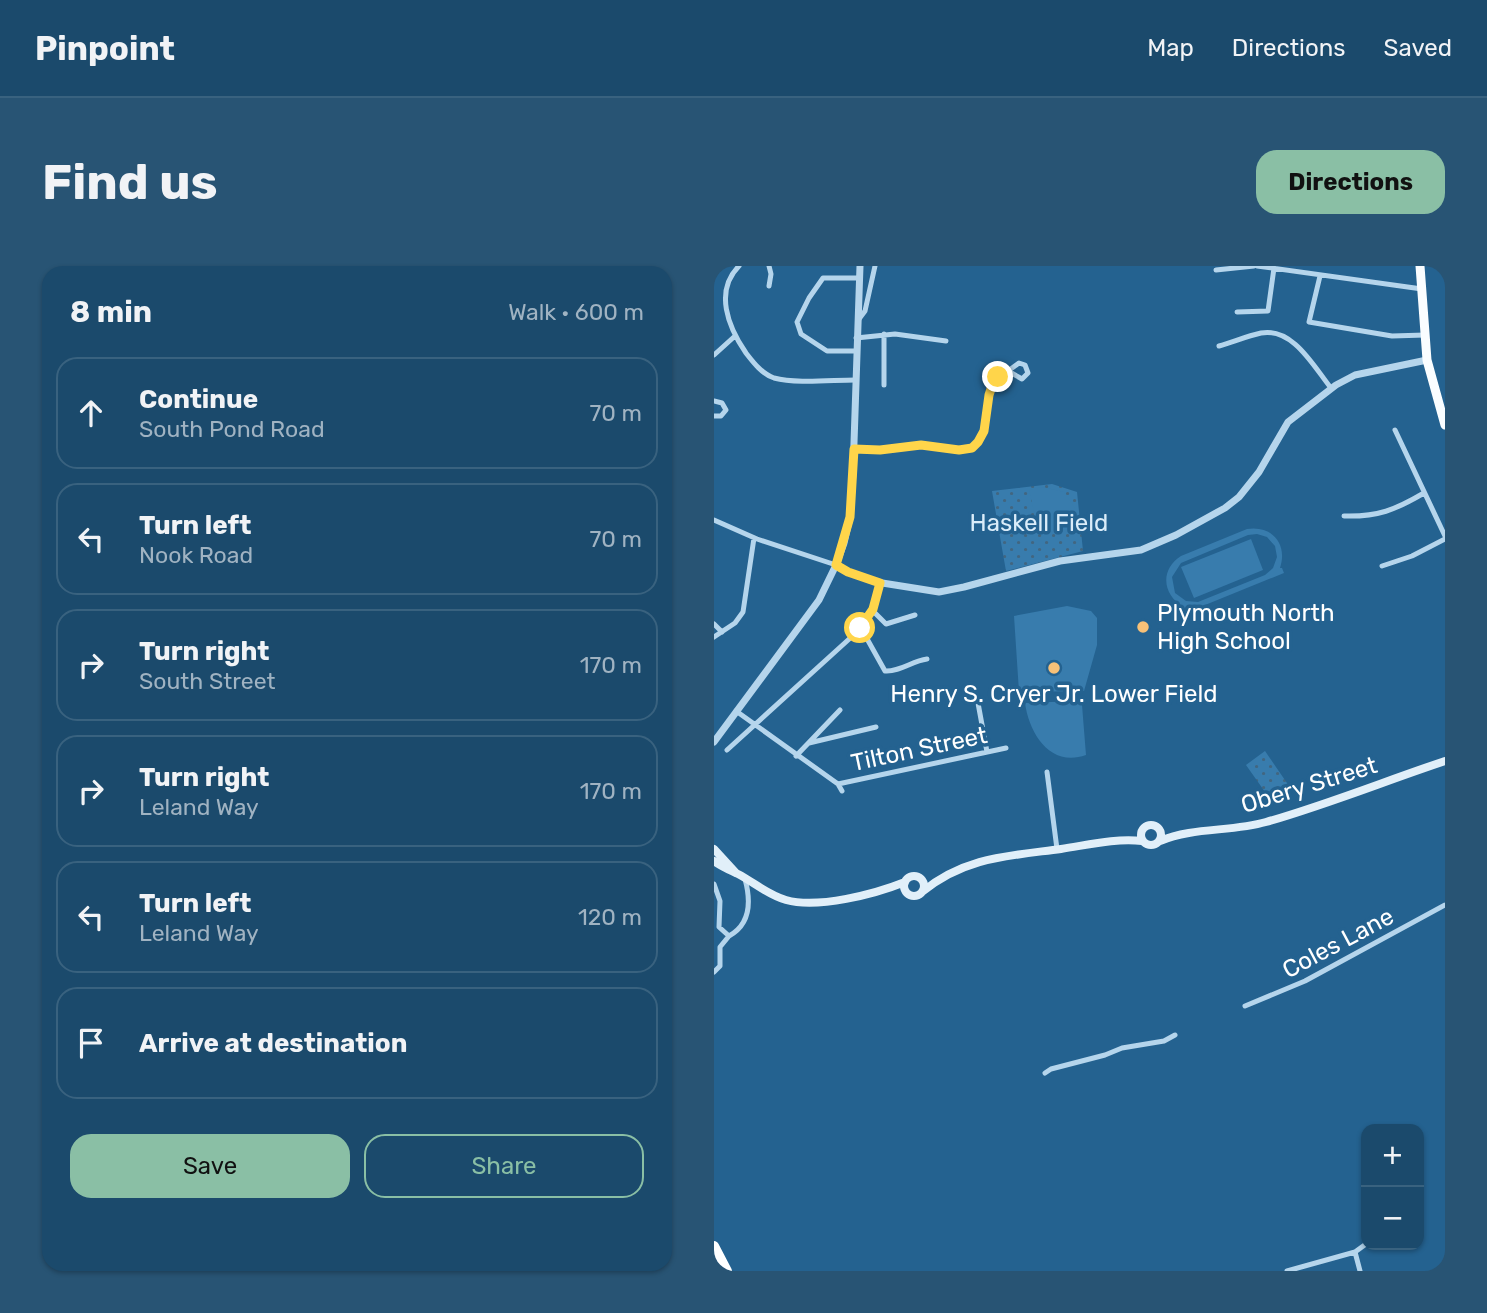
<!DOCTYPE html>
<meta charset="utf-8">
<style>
body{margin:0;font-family:Rubik,sans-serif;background:#285474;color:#f1f3f6}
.controls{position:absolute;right:21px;bottom:21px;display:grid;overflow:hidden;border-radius:14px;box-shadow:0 2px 5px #0004}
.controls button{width:63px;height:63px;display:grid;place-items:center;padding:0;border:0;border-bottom:2px solid #39627f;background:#1b4a6c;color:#f1f3f6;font:35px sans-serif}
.stop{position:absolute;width:21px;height:21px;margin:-16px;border:5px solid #ffd54a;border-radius:50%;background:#fff}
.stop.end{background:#ffd54a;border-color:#fff;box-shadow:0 2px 7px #0008}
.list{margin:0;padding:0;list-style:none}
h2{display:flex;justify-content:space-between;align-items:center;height:91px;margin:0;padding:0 28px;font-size:30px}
h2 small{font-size:23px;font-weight:400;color:#a0b3c2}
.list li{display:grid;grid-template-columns:46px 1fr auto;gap:21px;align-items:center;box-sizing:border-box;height:112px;margin:0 14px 14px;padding:0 14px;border:2px solid #39627f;border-radius:21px}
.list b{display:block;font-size:26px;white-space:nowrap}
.list p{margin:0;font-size:23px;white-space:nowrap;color:#a0b3c2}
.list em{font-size:23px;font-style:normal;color:#a0b3c2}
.actions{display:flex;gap:14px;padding:21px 28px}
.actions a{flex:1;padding:16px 0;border:2px solid #8abfa5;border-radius:21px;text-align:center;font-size:24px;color:#8abfa5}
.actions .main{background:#8abfa5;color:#111}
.icon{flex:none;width:38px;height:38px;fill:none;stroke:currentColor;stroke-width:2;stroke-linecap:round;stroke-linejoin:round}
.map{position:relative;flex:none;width:731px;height:1005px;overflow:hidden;border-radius:21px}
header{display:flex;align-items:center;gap:42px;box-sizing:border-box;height:98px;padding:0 35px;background:#1b4a6c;border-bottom:2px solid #39627f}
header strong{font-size:33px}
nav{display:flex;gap:38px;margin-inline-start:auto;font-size:24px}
.intro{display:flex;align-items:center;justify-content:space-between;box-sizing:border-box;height:168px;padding:0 42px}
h1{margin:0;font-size:49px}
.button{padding:18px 32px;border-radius:21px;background:#8abfa5;color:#111;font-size:24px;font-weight:700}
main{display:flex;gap:42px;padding:0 42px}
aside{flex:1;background:#1b4a6c;border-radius:21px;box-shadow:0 2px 5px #0004}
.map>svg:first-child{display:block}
.park{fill:url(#park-dots)}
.garden{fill:#387cad;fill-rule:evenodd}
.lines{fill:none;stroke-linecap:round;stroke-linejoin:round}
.minor{stroke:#b5d5ec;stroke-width:5}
.tertiary{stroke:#b5d5ec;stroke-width:7}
.secondary{stroke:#e1eff9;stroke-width:8}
.primary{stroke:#fafdff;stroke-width:9}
.motorway{stroke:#fff;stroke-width:10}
.route{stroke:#ffd54a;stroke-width:9}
.poi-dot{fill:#f7c178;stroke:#246290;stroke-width:2.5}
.labels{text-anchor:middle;stroke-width:7;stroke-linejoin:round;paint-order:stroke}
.park-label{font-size:24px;fill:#daecf9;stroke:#246290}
.poi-label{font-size:24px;fill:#fff;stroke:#246290;text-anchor:start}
.street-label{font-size:24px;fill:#fff;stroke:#246290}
</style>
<header>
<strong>Pinpoint</strong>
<nav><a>Map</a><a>Directions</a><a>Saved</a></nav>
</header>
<div class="intro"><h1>Find us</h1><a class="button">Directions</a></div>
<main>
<aside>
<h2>8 min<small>Walk · 600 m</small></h2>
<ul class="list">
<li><svg class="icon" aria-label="ahead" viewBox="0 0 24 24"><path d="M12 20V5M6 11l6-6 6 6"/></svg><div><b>Continue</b><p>South Pond Road</p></div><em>70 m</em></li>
<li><svg class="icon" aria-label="left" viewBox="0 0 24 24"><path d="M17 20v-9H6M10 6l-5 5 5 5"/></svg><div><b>Turn left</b><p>Nook Road</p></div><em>70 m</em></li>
<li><svg class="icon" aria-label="right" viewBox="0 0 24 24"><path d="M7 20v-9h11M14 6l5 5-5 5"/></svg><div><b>Turn right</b><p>South Street</p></div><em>170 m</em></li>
<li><svg class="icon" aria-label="right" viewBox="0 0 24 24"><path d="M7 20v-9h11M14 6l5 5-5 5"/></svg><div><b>Turn right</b><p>Leland Way</p></div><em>170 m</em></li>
<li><svg class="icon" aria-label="left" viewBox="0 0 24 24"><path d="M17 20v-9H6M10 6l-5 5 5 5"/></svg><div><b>Turn left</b><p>Leland Way</p></div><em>120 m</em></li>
<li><svg class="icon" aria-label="arrive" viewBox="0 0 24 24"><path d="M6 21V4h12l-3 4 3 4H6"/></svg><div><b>Arrive at destination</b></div></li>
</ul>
<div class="actions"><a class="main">Save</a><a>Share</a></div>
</aside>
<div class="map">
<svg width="731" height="1005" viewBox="0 0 731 1005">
<defs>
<pattern id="park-dots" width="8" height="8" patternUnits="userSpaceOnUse" patternTransform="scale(1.75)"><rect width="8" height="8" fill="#387cad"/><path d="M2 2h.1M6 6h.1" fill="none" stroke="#416681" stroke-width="1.8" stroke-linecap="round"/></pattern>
</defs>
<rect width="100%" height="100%" fill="#246290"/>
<path class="park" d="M338,218L363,226L369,285L292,305L278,225Z
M551,485L575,520L556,533L532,499Z"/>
<path class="garden" d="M328,221L350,226L362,244L363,255L324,263L315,224Z
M533,263C558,259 574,278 566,302H568L570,307L469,348L467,343L470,341C449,330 445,304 467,290ZM543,268L553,271L561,280L563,291L559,302L551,309L484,336L472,335L461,327L458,311L467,297L534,269Z
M537,273L549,304L480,332L467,301Z
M353,340L377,345L383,352V379L370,425L305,426L300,350Z
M363,435L368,439L372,489C336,502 315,467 311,437Z"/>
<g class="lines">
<path class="minor" d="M25,0C0,25 14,61 32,87C39,96 48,108 60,112C82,118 118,114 141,114
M55,0L57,8L55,20
M543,0L708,23
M502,4L540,0
M606,10L595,56L678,70L711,69
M523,46L554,45L560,2
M145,53L151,45L161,0
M170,68V119
M142,72L181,68L232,75
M505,80C519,76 533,70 547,67C579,61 600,101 617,122
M142,85H113L87,68L83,56L95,32L109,12H144
M0,89L21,70
M0,135L8,137L12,144L7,150H0
M681,164L731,270
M140,183C163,185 184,180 207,179C225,179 240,188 258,182C284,162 263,120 294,105L308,113L314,107L311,99L305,97L294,105
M630,250C664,251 681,244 710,227
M0,254L43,273L122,299
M668,300L698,290L731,273
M158,344L172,358L201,349
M0,358L8,366
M147,362L171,405C186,406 198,395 213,393
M0,371L21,357L29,346L40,272
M264,437L273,486
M22,445L124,518L128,525
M95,477L162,461
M13,484L144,365L159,343L166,317
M82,490L126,444
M333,506L343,583
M124,518L292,482
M0,618L6,635L5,661L15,670L6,681V700L0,706
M15,670C37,658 37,635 31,613
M531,740L591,715L731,639
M331,807L337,803L391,789L408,782L450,775L461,769
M641,986L646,1005
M573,1005L641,986L652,978
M730,1005H731"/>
<path class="tertiary" d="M122,299L134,306L162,316L225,326L250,321L346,295L427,284L462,269L511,242L525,231L545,206L574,156L622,119L641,109L713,94
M0,476L105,334L122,299L130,277L136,251L139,206L146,0"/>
<path class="secondary" d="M427 569a10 10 0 1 1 20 0a10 10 0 1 1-20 0Z
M446,575C479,561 517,566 552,556C612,539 671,515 731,495
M0,583L22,607
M0,595C8,601 16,604 24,608C41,617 54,629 72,634C104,643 161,628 191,616
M190 620a10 10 0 1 1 20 0a10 10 0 1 1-20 0Z
M208,626C251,591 294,590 347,583C374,579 401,572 428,575"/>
<path class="primary" d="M706,0L713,94L731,159"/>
<path class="motorway" d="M0,980L13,1005"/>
</g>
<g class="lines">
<path class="route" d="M146,362L159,343L166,317L134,306L122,299L136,251L140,183L166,184L207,179L245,184L258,182L264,176L270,165L275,129L278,120L284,111"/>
</g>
<g class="poi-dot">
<circle cx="429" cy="361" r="7"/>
<circle cx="340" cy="402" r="7"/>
</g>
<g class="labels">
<g class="park-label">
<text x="325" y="265">Haskell Field</text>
</g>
<g class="poi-label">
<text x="443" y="355">Plymouth North<tspan x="443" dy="28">High School</tspan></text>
<text x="340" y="436" text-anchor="middle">Henry S. Cryer Jr. Lower Field</text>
</g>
<g class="street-label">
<text transform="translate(205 483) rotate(-12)" y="8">Tilton Street</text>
<text transform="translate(595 519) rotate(-17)" y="8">Obery Street</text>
<text transform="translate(624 677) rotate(-28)" y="8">Coles Lane</text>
</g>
</g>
</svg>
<div class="controls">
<button>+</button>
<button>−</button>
</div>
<div class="stop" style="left:146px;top:362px"></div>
<div class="stop end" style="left:284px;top:111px"></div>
</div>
</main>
